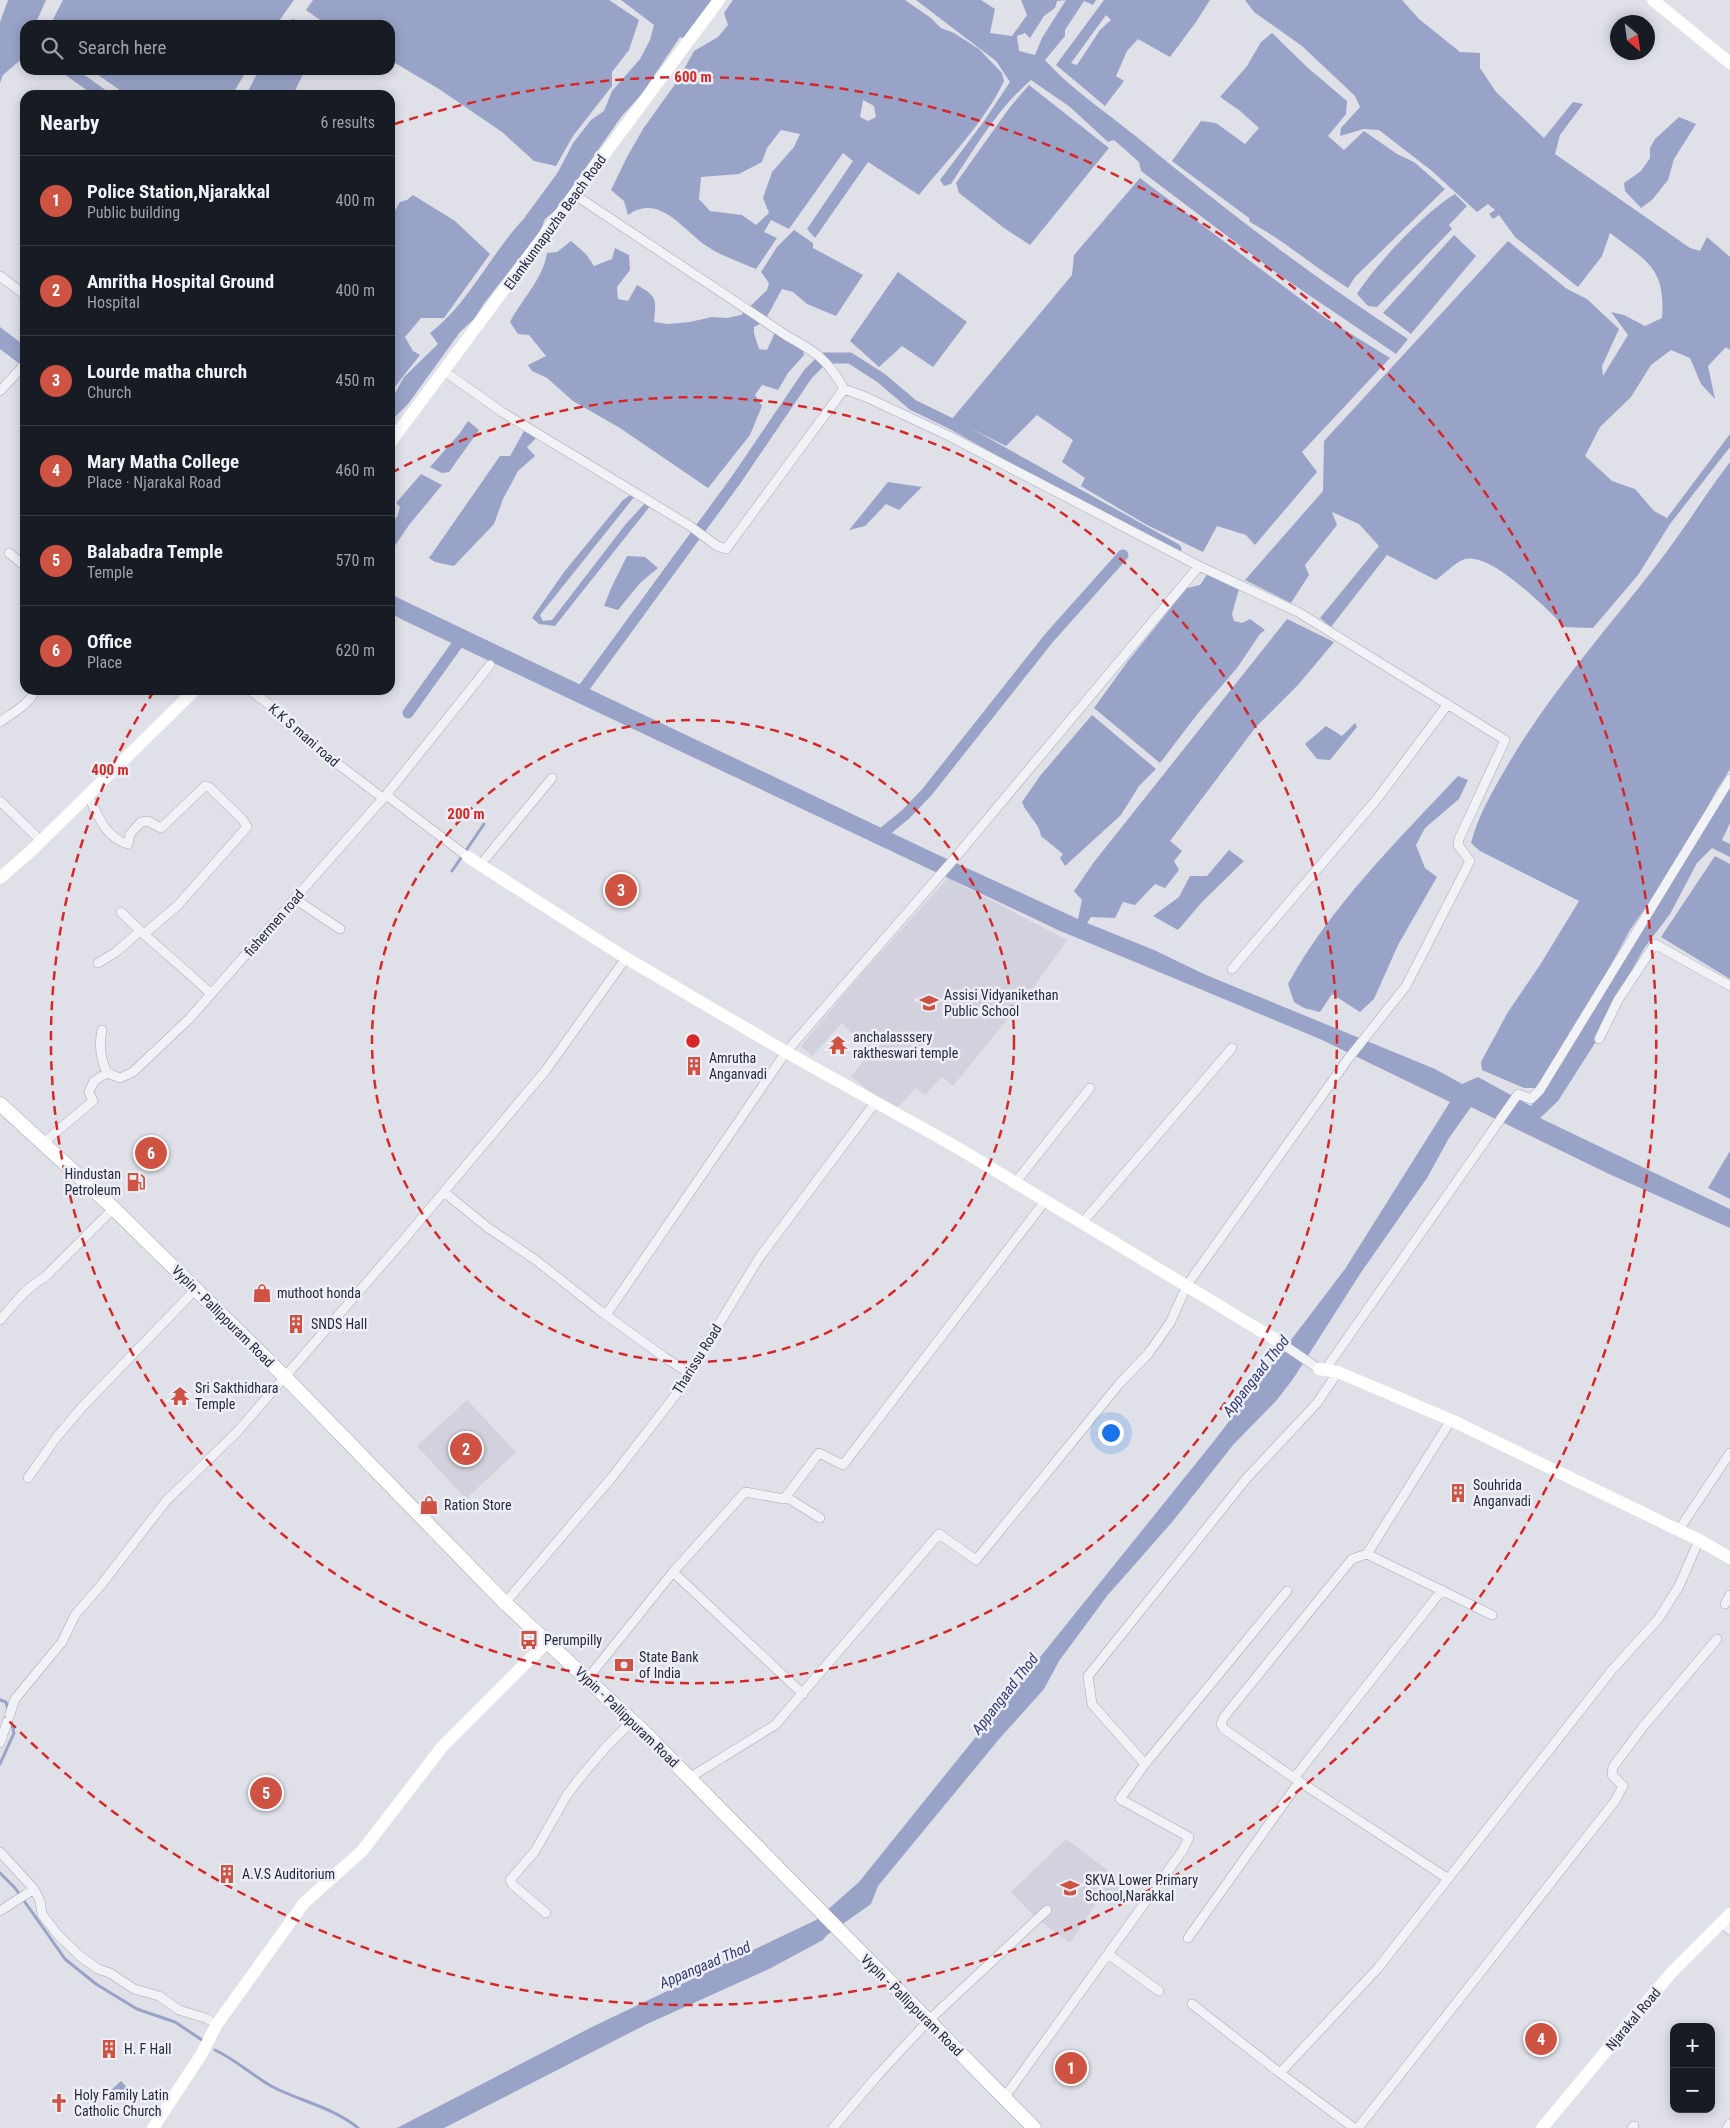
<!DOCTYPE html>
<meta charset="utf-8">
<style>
body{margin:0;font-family:"Roboto Condensed",sans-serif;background:#20242c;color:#f1f3f6}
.controls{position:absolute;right:15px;bottom:15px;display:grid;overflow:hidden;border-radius:10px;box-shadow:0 2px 12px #0003}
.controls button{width:45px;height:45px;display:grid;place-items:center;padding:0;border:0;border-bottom:1px solid #363941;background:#171b24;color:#f1f3f6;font:25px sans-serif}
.compass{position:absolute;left:1610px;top:15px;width:45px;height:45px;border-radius:50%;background:#171b24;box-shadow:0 2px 12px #0003;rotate:151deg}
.you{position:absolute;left:1110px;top:1432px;width:18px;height:18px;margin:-12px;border:4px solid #fff;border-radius:50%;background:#1a73e8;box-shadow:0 0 0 8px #1a73e833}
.badge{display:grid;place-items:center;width:32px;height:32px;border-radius:50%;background:#ce5343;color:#fff;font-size:16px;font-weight:700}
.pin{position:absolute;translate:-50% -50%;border:2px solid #fff;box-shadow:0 1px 5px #0006}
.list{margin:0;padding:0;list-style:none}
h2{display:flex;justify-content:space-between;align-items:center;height:65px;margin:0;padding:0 20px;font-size:21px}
h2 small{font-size:16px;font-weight:400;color:#9ea1a6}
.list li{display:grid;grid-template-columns:32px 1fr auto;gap:15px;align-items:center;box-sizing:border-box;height:90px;padding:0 20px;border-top:1px solid #363941}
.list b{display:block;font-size:19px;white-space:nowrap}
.list p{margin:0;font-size:16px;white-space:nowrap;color:#9ea1a6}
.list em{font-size:16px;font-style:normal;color:#9ea1a6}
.icon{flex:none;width:28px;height:28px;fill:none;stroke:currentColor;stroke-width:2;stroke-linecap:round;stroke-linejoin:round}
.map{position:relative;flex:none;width:1730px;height:2128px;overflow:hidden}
.search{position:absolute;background:#171b24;box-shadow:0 2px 12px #0003;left:20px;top:20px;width:375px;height:55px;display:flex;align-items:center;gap:12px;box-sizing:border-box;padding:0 18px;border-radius:15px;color:#9ea1a6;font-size:19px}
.panel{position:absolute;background:#171b24;box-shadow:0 2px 12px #0003;left:20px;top:90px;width:375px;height:605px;border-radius:15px}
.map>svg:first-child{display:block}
.built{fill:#d1d2dd}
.water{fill:#99a3c8;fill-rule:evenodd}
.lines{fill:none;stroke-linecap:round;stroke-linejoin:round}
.stream{stroke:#99a3c8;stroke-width:3}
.canal{stroke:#99a3c8;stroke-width:11}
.street-casing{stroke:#a8a9b5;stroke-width:10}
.primary-casing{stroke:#9ea1b4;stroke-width:15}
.street{stroke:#f1f2f6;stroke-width:9}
.secondary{stroke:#fff;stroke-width:12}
.primary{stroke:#fff;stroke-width:14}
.ring{fill:none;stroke:#d62828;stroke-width:2.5;stroke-dasharray:9 6}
.labels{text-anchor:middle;stroke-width:5;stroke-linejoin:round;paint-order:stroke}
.street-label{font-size:14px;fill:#282a3f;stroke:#eeeff6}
.poi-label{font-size:14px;fill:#282a3f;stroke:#eeeff6;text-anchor:start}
.water-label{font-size:15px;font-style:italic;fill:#323d73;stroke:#eeeff6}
.centre{fill:#d62828;stroke:#eeeff6;stroke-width:2.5}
.ring-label{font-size:15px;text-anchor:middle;font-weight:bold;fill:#d62828;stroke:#eeeff6;stroke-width:5;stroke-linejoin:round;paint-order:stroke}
</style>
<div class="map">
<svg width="1730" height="2128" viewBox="0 0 1730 2128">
<rect width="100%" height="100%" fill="#dfe0e8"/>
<path class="built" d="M948,878L1067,940L1036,984L953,1086L942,1077L925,1095L916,1088L896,1109L880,1100L851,1076L870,1053L842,1023L812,1056L801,1046L858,978Z
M467,1400L516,1452L466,1499L417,1446Z
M1066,1839L1126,1884L1110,1905L1099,1899L1070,1943L1035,1917L1011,1892Z"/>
<path class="water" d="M8,0H46L35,25H25V56L3,75L0,83V22Z
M63,0H294L276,25H50Z
M313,0H609L639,20L629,50L612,72V86L573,136L556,166L534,161L502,132L439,89L390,60V25H327L306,10Z
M621,0H712L683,38L680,37L641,95L621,117L557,209L545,219L540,232L485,302L474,319L460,332L408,404L390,422V402L404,377L438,344L430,333C466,306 489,258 519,224L529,213L557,192L556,176L573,143L591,120L604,111L612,91L640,59L650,40L654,25Z
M733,0H905L931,18L941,28L954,33L979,49L1002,73L1004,81C984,123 948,159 919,195L868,162L815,238L807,229L853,161L843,153L789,229L771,220L764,232L777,238L756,269C742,263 727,258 713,250C686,236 662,191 628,215L624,201L611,190L627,157L643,129L678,80L694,51L718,37L728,25L724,13ZM863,100L874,106L876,117L868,121L860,117ZM781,130L800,134L794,147L772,172L763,198L769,213L756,225L742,215L710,211L699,199L701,177L739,174L762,162L767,148Z
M916,0H981L995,9L990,33L1012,36L1027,15L1021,0H1096L1093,5L1084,1L1065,30V36L1045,60C1072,90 1106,112 1138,138C1224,209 1314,278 1408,339L1396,354L1275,272L1141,171L1139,162L1114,140L1108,142L1070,107L1031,80C998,108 975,148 951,184L944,186L940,180L984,121L1010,82L996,61ZM1066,0L1042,38L1035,55L1019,51L1017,36L1025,33L1030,38L1044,16L1055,8L1057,1Z
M1104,0H1210L1196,22L1170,57L1138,39L1127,51L1116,76L1124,81L1105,106L1056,65ZM1106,15L1111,20L1100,30L1077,65L1071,63Z
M1245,0H1402L1419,19L1460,52L1480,53V68L1496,92L1544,138L1573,102L1583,104L1560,135L1555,154L1690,248L1700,251L1707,237L1730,257V350L1726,347L1708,366L1715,399L1701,384L1690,358L1671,350L1651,365L1631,397L1600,427L1585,456L1612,481L1635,489L1654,511L1667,518L1730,434V447L1670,524L1638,575L1593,628L1565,627C1546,609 1492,552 1465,559C1457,561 1443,575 1436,580L1387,555L1331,627L1320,618L1379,546L1359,524L1332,512L1337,525L1305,565L1309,575L1291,603L1245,580L1323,491L1324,441L1508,241L1567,289L1587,299L1619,329L1602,366L1603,376L1628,335L1611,312L1624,315L1645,326L1662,318C1666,267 1646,261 1610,233L1602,256L1578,287L1515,237L1499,215L1493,219L1489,214L1495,210L1488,204L1477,212L1432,171L1379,130L1364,129L1340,136L1341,128L1360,107L1355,96L1302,46L1254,12Z
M292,19L313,23L315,25H289Z
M1272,33L1308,68L1347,101L1346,114L1328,136L1344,150L1364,131L1397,154L1414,162L1445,189L1355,277L1348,288C1314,267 1285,241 1250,222L1249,218L1172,161L1201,121L1216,123L1245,144L1259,128L1239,110L1220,97L1247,66L1261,42Z
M91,70H247L232,95H127Z
M259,70H305L293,95H246Z
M1029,85L1109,148L1030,245L1004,228L959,193L956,183L1010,107Z
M1679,117L1696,124L1674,159L1668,180L1652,200L1641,208L1625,191L1624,183L1641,171L1650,158V148L1655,139Z
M1140,178L1327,319L1390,358L1302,452L1317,472L1255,545L1246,535L1217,526L1203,552L1147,525L1081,486L1085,478L1062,462L1073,440L1037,415L1006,446L952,419L1072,275L1074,255Z
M1455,194L1467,206L1449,225L1452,229L1377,307L1368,306L1357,294C1375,265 1426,211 1455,194Z
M413,195L455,221L490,254L444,318H421L405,337L413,351L420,355L390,393V219L400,202L407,200Z
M794,230L813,243V248L863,275L836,316L807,304L793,292L782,289L764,322L754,327V333L759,349L767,350L778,326L802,346L804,355L788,373L778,390L762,385L755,395L762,406L750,435L708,488L620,428L573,401L547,378L532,371L528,365L546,356L529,335L518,334L510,322C522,299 543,279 547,253L557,252L571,241L586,254L594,266L612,259L615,248L629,255L630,270L617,287L618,299L628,301L637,285C658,297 656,299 654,322L668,324L690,322L712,317L727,318L741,315L767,290L769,283L761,272L777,247Z
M1454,235L1476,256L1411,334L1383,313Z
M898,272L967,322L933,367L902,346L879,367L850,341Z
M0,327L25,346V368L0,349Z
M468,421L479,430L449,472L442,473L430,467L460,433Z
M524,431L536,438L527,447L535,456L518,471L503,499L494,524L454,566L435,562L429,558L500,456H510Z
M1730,462V769L1715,793L1684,852L1630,930L1593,998L1541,1080L1535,1088H1524L1482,1070L1481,1062L1508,1012L1540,965L1579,901L1480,851L1471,843C1478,816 1492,792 1506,768C1548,695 1604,633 1655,567C1682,533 1704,496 1730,462Z
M421,474L442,485L409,525L390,553V525L397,517L400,507L396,503Z
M888,482L922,487L899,510L886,504L865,526L849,530Z
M633,493L635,496L540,615L543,621L552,620L625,525L646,502L651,505L555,626L539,624L532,618L564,572L623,500Z
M627,556L645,557L658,568L640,583L618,610L604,606L612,586Z
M1208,573L1239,589L1232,614L1234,621L1242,623L1250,619L1265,630L1260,634L1237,668L1199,712L1160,763L1094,708L1128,661L1187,588L1200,585Z
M390,594L934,853L1078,919L1082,900L1074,891L1094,862L1287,619L1334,642L1298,685L1255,728L1170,841L1182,851L1174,861L1179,870L1165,888L1155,884L1135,905L1123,902L1115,918L1091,917L1087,923L1154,950L1206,975L1435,1069L1462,1084L1478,1077L1531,1106L1582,1027L1730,782V823L1722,840L1730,844V857L1712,848L1697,863L1670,914L1645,947L1601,1024L1595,1043L1558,1101L1540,1118L1730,1209V1228L1609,1174L1471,1107L1449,1138L1427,1178L1360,1274L1293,1379L1276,1401L1233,1445L1173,1521L1107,1596L1059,1661L1044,1689L1000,1738L878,1886L871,1904L827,1935L823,1940L769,1969L647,2024L444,2128H397L592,2027L816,1920L859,1882L1214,1441L1345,1269L1450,1102L1320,1039L1058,930L403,620L390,613Z
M1092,715L1156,769L1139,786L1121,815L1065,866L1060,858L1063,854L1041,836C1040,824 1026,814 1022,802L1040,776Z
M1355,723L1357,727L1330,760L1317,759L1305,744L1326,726L1342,736Z
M1458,776L1468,780L1459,799L1425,828L1416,845L1425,868L1437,877L1398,945L1374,999L1360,1012L1332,994L1320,1012L1304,1008L1294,1002L1288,984C1330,907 1398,840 1458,776Z
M1229,850L1244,861L1202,902L1178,930L1153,916L1179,897L1190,876H1207Z
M1715,856L1730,864V979L1661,937Z
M1730,1151V1199L1708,1188Z
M121,2081L134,2095L129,2100L117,2098L110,2091Z"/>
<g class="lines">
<path class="stream" d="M452,871L484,824
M0,1700L6,1702L8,1710
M0,1764L14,1733L11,1721
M0,1873L15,1888L65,1959L96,1984L137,2009L175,2022L205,2042
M215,2050C236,2060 252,2075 271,2086C299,2101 333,2107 358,2128"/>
<path class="canal" d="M68,70L103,95
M531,218L565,172
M578,696L736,480L808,374L824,358H850L881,378L913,405L950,423L1176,549
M408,713L461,639
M884,841V832L906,814L927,792L1049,638L1123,555"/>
<g class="street-casing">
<path id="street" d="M575,195L787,336C816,352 828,360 844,389
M0,276L25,295
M444,371L502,412L690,526L717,546L726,549L844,389L866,397L949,436L1199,566L954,859L786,1052L606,1315
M0,391L25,364
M9,553L25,566
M249,690L281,713V718L310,743L383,798
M0,722C14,712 28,705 36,690
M88,795C97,814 105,838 128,844L130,834L141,822L148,821L161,828L205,786L209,787L242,819L247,827L178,905L144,934
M386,795L468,857
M0,801L41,841
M481,864L552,778
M295,899L340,929
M121,912C149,941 182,966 211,994
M98,963L116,952L140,931
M1232,969L1377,799L1448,704
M102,1030C99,1044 101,1060 107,1073
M1599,1039L1618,1000L1655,944L1730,986
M43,1143L93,1101L89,1092L94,1081L107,1073L120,1078L133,1072L189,1019L386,795L490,665
M1015,1183L1090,1088
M444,1192L487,1227L537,1261L599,1310L664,1357L689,1373
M1082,1223L1232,1048
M0,1320C14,1304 27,1287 45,1277L114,1208
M1281,1343L1319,1369
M1325,1370L1518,1094L1531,1099L1540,1090L1730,779
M1451,1420L1367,1554L1492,1615
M28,1478L56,1438L83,1406L195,1290
M784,1499L786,1497L820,1518
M1678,1531L1730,1453
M1367,1554L1352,1559L1224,1717L1221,1724L1224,1729L1294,1778L1442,1590
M673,1572L803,1694
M505,1603L613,1476L677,1393L759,1258L875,1103
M1725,1604L1730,1595
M588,1678L673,1572L745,1492L784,1499L819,1453L843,1465L1045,1201
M0,1743L15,1699L62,1642L75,1615L101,1585L166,1501L237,1432L401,1243L546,1070L626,958
M1145,1764L1287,1591
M689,1778L775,1725L939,1534L976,1560L1120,1383L1148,1354L1170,1323L1187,1285L1348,1059L1406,986L1470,861L1458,845L1459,839L1505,740L1298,612L1199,566
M1294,1778L1447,1878
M0,1852L34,1889
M0,1911L34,1889L40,1901L42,1914L58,1935L80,1956L98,1969L110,1973L134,1989L159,1996L179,2010L208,2019L217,2024
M546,1913L513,1885L510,1880L535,1851L567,1795L579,1779L607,1746L632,1721
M1721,1923L1730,1930
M1188,1938L1299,1782
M1108,1954L1159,1991
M1192,2004L1280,2073
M1004,2098L1183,1850L1189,1837L1120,1799L1145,1764L1092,1704L1088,1676L1246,1479L1317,1403L1338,1372
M833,2128L877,2076L928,2021L1047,1910
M1354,2128L1280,2073L1378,1968L1612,1670L1659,1618L1679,1586L1699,1540
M1358,2128L1615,1801L1623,1786L1612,1775L1613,1767L1642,1728L1717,1639
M1632,2128L1634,2126
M1727,2128L1730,2124"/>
</g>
<g class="primary-casing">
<path id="primary" d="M0,1104L107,1202L285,1377L505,1603L647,1735L1034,2128"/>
</g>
<use href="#street" class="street"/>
<path class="secondary" d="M1653,0L1730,63
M390,443L719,0
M468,857L626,958L786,1052L958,1148L1281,1343
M0,878L32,850L195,690
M1319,1369L1338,1372L1451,1420L1699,1540L1730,1558
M153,2128L201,2055L217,2024L304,1903L362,1851L442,1747L547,1642
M1542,2128L1671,1973L1730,1914"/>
<use href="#primary" class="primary"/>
</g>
<g class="ring">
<circle cx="693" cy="1041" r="321"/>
<path d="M391 473A643 643 0 1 1 154 691"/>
<path d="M395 124A964 964 0 1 1 5 1717"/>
</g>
<defs>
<g id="school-bare" transform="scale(1.5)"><path d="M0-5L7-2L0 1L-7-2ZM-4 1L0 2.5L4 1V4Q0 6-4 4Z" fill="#ce5343" stroke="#eeeff6" stroke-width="2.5" paint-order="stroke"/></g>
<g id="temple-bare" transform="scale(1.5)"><path d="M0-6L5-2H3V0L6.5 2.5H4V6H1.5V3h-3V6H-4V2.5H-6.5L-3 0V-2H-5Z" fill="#ce5343" stroke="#eeeff6" stroke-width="2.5" paint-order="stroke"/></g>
<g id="building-bare" transform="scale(1.5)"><path d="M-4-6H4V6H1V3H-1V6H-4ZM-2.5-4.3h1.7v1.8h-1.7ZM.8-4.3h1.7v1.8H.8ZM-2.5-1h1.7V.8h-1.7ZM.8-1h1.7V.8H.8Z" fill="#ce5343" stroke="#eeeff6" stroke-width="2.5" paint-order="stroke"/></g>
<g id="fuel-bare" transform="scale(1.5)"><path d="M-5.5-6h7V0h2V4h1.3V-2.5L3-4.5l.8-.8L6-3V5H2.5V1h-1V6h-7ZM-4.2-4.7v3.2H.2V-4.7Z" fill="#ce5343" stroke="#eeeff6" stroke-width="2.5" paint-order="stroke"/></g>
<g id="shop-bare" transform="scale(1.5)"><path d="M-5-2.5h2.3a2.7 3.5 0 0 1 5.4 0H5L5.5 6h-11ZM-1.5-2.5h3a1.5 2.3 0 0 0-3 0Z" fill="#ce5343" stroke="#eeeff6" stroke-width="2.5" paint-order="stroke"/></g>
<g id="bus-bare" transform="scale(1.5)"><path d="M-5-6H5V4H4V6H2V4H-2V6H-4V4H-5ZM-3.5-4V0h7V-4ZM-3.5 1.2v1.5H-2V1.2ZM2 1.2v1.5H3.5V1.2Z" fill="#ce5343" stroke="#eeeff6" stroke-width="2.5" paint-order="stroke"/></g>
<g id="bank-bare" transform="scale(1.5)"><path d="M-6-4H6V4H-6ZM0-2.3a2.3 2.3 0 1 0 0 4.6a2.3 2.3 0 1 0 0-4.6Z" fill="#ce5343" stroke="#eeeff6" stroke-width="2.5" paint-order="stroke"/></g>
<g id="church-bare" transform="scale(1.5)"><path d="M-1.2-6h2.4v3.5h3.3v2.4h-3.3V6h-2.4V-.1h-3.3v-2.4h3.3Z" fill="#ce5343" stroke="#eeeff6" stroke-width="2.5" paint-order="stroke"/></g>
</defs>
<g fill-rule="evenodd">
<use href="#school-bare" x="929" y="1003"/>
<use href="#temple-bare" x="838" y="1045"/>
<use href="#building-bare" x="694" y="1066"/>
<use href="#fuel-bare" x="136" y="1182"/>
<use href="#shop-bare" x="262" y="1293"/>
<use href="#building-bare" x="296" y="1324"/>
<use href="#temple-bare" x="180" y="1396"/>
<use href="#building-bare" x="1458" y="1493"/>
<use href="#shop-bare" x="429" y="1505"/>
<use href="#bus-bare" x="529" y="1640"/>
<use href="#bank-bare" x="624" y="1665"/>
<use href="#building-bare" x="227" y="1874"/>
<use href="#school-bare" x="1070" y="1888"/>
<use href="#building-bare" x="109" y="2049"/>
<use href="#church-bare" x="59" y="2103"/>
</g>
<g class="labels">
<g class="street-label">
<text transform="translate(555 222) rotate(-54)" y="5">Elamkunnapuzha Beach Road</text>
<text transform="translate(304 735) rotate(41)" y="5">K.K S mani road</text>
<text transform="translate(274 923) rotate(-49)" y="5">fishermen road</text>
<text transform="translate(223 1316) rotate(45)" y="5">Vypin - Pallippuram Road</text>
<text transform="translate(697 1359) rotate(-58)" y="5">Tharissu Road</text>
<text transform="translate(627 1717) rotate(44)" y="5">Vypin - Pallippuram Road</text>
<text transform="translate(912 2005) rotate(45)" y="5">Vypin - Pallippuram Road</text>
<text transform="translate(1633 2019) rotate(-50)" y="5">Njarakal Road</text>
</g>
<g class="poi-label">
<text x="944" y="1000">Assisi Vidyanikethan<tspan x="944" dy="16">Public School</tspan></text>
<text x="853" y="1042">anchalasssery<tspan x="853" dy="16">raktheswari temple</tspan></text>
<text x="709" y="1063">Amrutha<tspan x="709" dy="16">Anganvadi</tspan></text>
<text x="121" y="1179" text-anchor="end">Hindustan<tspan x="121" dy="16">Petroleum</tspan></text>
<text x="277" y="1298">muthoot honda</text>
<text x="311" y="1329">SNDS Hall</text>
<text x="195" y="1393">Sri Sakthidhara<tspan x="195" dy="16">Temple</tspan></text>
<text x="1473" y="1490">Souhrida<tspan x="1473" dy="16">Anganvadi</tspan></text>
<text x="444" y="1510">Ration Store</text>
<text x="544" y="1645">Perumpilly</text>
<text x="639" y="1662">State Bank<tspan x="639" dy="16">of India</tspan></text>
<text x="242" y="1879">A.V.S Auditorium</text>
<text x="1085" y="1885">SKVA Lower Primary<tspan x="1085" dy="16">School,Narakkal</tspan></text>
<text x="124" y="2054">H. F Hall</text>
<text x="74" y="2100">Holy Family Latin<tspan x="74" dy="16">Catholic Church</tspan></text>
</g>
<g class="water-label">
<text transform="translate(1256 1376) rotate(-52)" y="5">Appangaad Thod</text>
<text transform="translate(1005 1694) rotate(-52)" y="5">Appangaad Thod</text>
<text transform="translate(705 1965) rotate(-23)" y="5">Appangaad Thod</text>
</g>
</g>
<circle cx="693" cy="1041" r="8" class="centre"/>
<g class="ring-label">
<text x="693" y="82">600 m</text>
<text x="110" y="775">400 m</text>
<text x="466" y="819">200 m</text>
</g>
</svg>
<div class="controls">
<button>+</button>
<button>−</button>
</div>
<svg class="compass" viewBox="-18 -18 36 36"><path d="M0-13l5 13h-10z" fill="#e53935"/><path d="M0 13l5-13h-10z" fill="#9ea1a6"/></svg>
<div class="you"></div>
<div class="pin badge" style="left:1071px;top:2068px">1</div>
<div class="pin badge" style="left:466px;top:1449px">2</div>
<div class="pin badge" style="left:621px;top:890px">3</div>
<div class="pin badge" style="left:1541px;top:2039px">4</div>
<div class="pin badge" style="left:266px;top:1793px">5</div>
<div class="pin badge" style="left:151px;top:1153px">6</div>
<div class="search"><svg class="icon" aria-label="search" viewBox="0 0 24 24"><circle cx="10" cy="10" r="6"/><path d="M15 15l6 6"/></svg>Search here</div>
<section class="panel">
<h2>Nearby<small>6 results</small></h2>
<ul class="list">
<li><span class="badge">1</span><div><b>Police Station,Njarakkal</b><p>Public building</p></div><em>400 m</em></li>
<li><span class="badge">2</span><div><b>Amritha Hospital Ground</b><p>Hospital</p></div><em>400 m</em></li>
<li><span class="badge">3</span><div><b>Lourde matha church</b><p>Church</p></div><em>450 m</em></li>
<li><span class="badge">4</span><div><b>Mary Matha College</b><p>Place · Njarakal Road</p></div><em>460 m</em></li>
<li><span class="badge">5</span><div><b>Balabadra Temple</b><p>Temple</p></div><em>570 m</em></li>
<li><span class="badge">6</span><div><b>Office</b><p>Place</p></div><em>620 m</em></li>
</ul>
</section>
</div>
